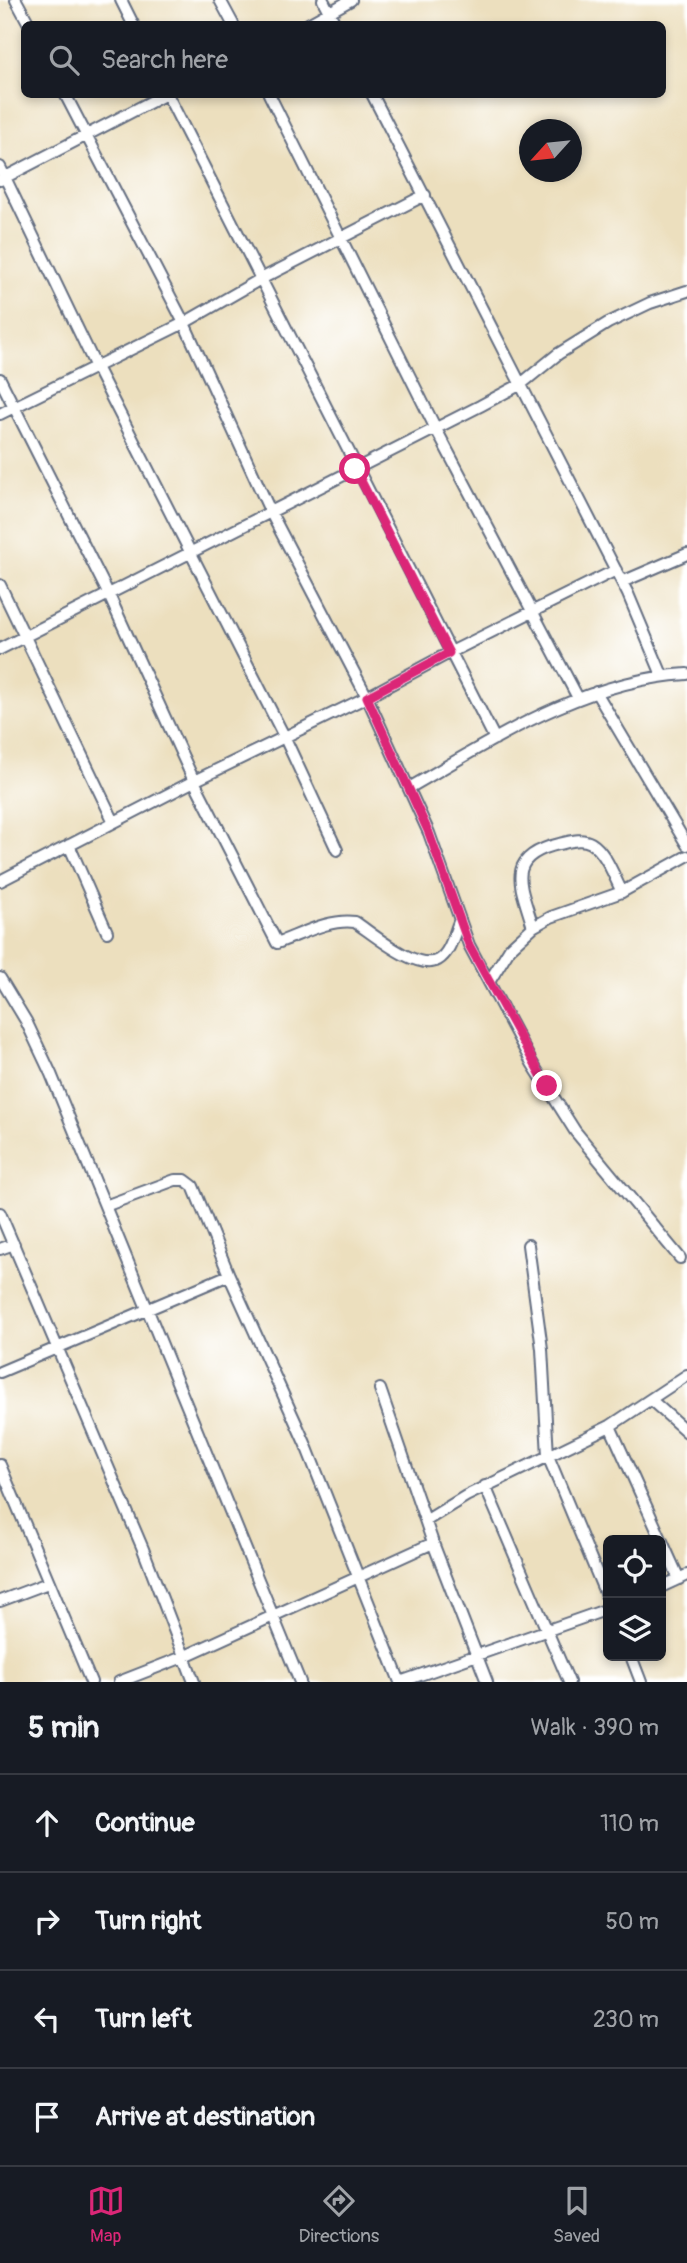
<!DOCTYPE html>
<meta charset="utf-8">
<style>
body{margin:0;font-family:Pangolin,sans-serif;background:#242831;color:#f1f3f6}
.controls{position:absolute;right:21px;bottom:21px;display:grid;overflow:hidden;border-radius:10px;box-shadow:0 4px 10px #0003}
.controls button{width:63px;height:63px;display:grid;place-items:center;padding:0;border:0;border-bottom:2px solid #363941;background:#171b24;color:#f1f3f6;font:35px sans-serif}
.compass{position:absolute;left:519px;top:119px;width:63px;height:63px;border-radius:50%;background:#171b24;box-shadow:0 4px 10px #0003;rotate:243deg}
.stop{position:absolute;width:21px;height:21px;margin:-16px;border:5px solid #db2777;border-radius:50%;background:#fff}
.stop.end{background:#db2777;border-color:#fff;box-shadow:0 2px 7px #0008}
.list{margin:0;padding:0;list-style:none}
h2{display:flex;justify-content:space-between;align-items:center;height:91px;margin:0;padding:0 28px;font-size:30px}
h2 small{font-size:23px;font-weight:400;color:#9ea1a6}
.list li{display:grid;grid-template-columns:46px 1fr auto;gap:21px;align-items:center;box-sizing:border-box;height:98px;padding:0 28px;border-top:2px solid #363941}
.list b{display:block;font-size:26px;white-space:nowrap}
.list em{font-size:23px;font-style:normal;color:#9ea1a6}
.icon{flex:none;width:38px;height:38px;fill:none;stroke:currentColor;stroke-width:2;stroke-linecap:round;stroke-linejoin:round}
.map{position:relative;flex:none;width:687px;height:1682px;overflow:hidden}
.search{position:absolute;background:#171b24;box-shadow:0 4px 10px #0003;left:21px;right:21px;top:21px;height:77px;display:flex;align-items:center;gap:18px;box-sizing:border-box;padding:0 24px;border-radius:10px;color:#9ea1a6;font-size:26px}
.sheet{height:483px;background:#171b24}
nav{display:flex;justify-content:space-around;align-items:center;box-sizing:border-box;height:98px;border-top:2px solid #363941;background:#171b24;font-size:19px;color:#9ea1a6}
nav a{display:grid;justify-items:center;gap:4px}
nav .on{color:#db2777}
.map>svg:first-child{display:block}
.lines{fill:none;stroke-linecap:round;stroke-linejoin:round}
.street-casing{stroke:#646d80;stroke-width:14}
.street{stroke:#fff;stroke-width:10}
.route{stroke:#db2777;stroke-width:9}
</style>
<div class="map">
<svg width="687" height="1682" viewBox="0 0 687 1682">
<rect width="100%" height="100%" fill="#fff"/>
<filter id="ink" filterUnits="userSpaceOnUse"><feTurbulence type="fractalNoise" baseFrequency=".0143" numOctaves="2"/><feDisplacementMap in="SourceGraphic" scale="14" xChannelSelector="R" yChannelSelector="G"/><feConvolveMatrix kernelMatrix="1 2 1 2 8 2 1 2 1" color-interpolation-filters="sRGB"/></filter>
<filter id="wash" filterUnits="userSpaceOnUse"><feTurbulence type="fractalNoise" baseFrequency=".00686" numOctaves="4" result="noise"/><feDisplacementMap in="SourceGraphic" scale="28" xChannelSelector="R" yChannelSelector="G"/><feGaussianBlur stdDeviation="1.57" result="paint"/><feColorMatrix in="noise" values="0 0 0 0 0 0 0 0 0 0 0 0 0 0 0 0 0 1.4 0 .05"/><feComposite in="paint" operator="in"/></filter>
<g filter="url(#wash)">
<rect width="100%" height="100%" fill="#ecdfbe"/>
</g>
<g filter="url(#ink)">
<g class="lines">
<g class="street-casing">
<path id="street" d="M16,0L29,24
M121,0L133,24
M220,0L233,24
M323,0L335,24
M308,24L351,0
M65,94L184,323L271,513L367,697L429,833L469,945L532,1063L575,1131L680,1258
M167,94L495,739
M269,94L436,429L578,698
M372,94L628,594L662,675
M0,167L96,367L285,738L337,850
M0,180L166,94
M0,379L108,593L194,781L277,943C300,935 330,918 355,922C372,933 417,972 438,960C450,953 454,934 459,922
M0,414L184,323L259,280L425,195
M622,582L687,554
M0,585L114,822
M0,649L480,406L521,384L558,354L608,323L650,303L687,291
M596,692L687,845
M409,788C496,738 584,680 687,674
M69,845L107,932
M0,881L194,781L367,697L449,653L616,570
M533,927C521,886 503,857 559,844C569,842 581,837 591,843C606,852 614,877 622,892
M0,978L26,1021L51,1074L300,1682
M489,982L510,948L533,927L551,917L622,892L687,856
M105,1206L175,1180H185L193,1186L229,1275L305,1443L400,1682L608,1609
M0,1213L143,1549L194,1682
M528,1245L542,1349L548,1456L608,1600
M0,1249L14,1244
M0,1372L229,1275
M380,1389L433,1543L487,1682
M651,1400L687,1432
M610,1426L679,1579
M0,1465L91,1682
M485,1486L569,1682
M427,1520L466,1496L610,1426L687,1375
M661,1587L687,1575
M0,1601L48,1583
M631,1656L641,1682
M119,1682L183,1657L433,1543"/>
</g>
<use href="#street" class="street"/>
</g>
</g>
<g class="lines" filter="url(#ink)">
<path class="route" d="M355,469L449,653L367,697L429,833L469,945L547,1086"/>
</g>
</svg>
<div class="controls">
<button><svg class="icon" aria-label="locate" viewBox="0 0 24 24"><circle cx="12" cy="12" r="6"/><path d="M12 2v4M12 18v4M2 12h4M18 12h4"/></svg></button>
<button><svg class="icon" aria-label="layers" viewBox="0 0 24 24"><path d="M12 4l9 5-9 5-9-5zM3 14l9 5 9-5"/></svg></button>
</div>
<svg class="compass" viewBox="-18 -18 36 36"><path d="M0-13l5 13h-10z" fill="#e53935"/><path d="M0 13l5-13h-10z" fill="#9ea1a6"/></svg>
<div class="stop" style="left:355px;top:469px"></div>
<div class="stop end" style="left:547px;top:1086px"></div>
<div class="search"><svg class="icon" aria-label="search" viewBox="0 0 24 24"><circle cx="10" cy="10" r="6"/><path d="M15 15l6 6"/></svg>Search here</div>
</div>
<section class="sheet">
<h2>5 min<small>Walk · 390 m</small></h2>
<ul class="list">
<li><svg class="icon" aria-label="ahead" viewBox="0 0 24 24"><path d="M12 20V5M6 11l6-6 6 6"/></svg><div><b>Continue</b></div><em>110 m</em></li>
<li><svg class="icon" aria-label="right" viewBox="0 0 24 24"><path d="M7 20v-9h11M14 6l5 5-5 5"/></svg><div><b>Turn right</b></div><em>50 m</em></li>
<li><svg class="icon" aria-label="left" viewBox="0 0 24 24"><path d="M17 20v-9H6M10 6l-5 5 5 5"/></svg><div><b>Turn left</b></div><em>230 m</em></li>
<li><svg class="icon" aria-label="arrive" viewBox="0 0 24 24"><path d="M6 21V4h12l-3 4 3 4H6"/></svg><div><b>Arrive at destination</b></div></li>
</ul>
</section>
<nav>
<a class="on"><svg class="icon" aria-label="map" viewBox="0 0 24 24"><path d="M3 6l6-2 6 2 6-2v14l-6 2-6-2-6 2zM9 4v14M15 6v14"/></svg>Map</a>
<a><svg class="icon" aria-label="directions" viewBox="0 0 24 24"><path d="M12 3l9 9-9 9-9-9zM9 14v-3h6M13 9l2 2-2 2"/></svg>Directions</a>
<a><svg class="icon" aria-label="saved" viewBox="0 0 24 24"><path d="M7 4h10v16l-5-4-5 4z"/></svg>Saved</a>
</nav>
